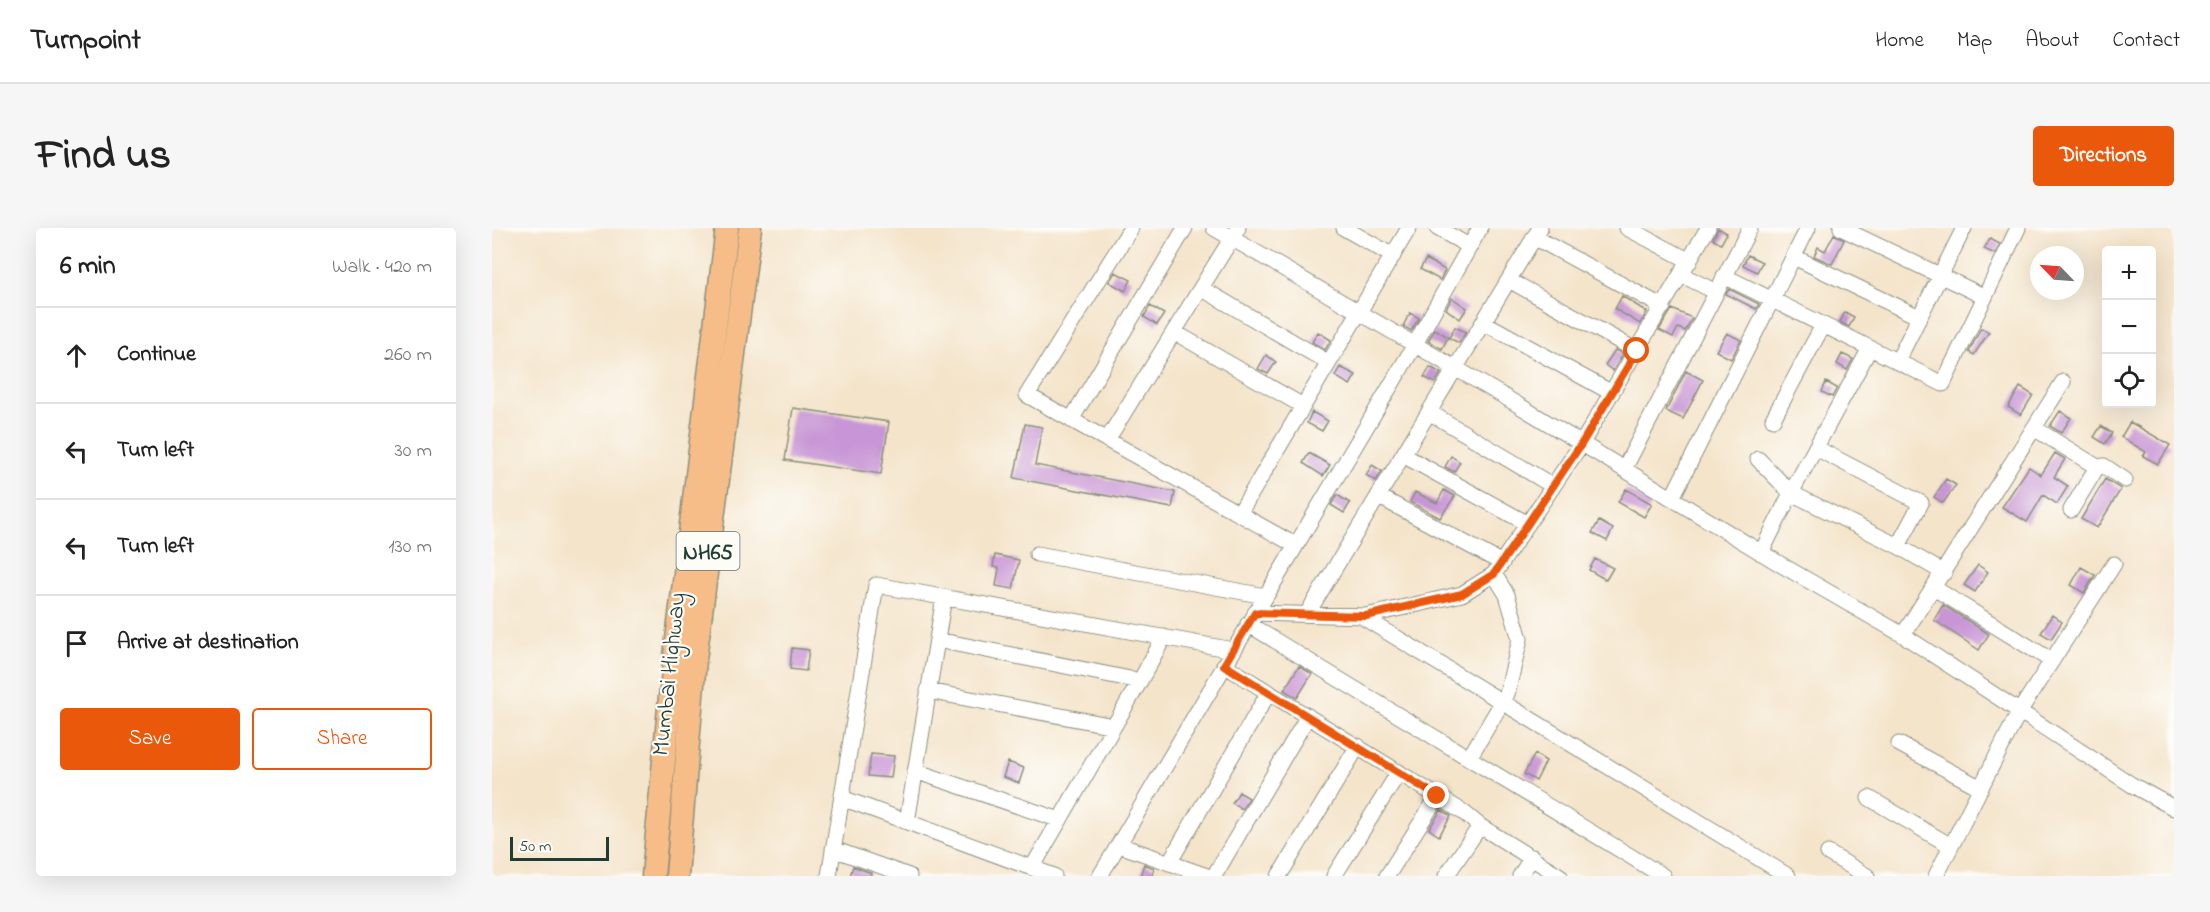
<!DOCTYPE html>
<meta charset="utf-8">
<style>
body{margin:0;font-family:"Indie Flower",sans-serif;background:#f6f6f6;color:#222}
.controls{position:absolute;right:18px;top:18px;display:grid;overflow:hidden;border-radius:6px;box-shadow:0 6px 24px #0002}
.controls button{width:54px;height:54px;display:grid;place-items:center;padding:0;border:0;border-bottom:2px solid #e0e0e0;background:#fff;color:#222;font:30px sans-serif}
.compass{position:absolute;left:1538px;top:18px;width:54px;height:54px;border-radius:50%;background:#fff;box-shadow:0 6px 24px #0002;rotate:295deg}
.scale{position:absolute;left:18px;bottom:15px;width:99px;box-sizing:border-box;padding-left:6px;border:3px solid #1f3d34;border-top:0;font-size:16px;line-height:21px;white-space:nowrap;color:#1f3d34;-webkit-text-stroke:4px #fdfcf7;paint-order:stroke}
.stop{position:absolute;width:18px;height:18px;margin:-14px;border:4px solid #ea580c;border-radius:50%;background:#fff}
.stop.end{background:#ea580c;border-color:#fff;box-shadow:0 2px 6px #0008}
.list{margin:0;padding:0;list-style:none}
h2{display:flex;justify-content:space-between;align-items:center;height:78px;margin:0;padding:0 24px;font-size:26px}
h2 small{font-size:20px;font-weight:400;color:#767676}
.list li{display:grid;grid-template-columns:39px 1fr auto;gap:18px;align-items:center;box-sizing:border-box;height:96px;padding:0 24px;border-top:2px solid #e0e0e0}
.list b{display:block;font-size:22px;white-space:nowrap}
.list em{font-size:20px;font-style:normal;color:#767676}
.actions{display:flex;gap:12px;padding:18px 24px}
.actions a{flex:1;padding:14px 0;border:2px solid #ea580c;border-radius:6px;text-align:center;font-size:21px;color:#ea580c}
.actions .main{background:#ea580c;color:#fff}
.icon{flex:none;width:33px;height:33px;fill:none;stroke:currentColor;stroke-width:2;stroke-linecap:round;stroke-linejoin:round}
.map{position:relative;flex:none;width:1682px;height:648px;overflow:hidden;border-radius:6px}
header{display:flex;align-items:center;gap:36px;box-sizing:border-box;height:84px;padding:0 30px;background:#fff;border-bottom:2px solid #e0e0e0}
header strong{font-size:28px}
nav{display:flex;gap:33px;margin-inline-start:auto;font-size:21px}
.intro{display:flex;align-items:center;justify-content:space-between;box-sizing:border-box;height:144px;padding:0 36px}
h1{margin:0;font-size:42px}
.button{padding:15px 27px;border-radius:6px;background:#ea580c;color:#fff;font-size:21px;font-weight:700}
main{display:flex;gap:36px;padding:0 36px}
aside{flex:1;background:#fff;border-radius:6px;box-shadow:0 6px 24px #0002}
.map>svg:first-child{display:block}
.building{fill:#c895d6}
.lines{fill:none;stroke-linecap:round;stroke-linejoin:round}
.minor-casing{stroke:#8a907f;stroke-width:17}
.highway-casing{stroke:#8a907f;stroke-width:25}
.minor{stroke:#fff;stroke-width:15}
.highway{stroke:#f7bd88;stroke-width:22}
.route{stroke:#ea580c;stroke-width:8}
.labels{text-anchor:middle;stroke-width:4.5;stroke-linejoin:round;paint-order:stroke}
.shield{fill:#fdfcf7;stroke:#62766e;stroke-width:1.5}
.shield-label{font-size:22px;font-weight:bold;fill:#1f3d34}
.street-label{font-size:24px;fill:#1f3d34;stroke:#fdfcf7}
</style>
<header>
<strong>Turnpoint</strong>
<nav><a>Home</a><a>Map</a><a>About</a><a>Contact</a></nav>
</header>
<div class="intro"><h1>Find us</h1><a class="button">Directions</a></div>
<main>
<aside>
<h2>6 min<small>Walk · 420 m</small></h2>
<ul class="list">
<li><svg class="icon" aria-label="ahead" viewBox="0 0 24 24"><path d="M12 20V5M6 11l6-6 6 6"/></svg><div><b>Continue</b></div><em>260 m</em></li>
<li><svg class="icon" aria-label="left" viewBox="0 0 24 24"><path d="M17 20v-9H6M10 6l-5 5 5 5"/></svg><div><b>Turn left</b></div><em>30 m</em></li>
<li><svg class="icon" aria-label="left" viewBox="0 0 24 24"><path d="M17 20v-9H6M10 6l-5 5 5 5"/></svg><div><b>Turn left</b></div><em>130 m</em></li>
<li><svg class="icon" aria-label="arrive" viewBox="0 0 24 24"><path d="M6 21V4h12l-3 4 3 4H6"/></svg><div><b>Arrive at destination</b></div></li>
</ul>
<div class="actions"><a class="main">Save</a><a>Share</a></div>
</aside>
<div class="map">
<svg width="1682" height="648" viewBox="0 0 1682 648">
<rect width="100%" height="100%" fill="#fdfcf7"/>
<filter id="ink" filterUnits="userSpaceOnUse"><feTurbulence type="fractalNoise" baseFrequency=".0167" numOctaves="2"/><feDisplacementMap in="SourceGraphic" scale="12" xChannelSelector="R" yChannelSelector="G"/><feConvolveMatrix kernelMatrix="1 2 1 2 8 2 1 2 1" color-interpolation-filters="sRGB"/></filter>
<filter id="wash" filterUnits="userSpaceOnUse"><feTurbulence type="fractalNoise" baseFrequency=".008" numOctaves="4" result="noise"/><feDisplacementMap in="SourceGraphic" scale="24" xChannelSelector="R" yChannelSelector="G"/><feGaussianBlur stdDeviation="1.35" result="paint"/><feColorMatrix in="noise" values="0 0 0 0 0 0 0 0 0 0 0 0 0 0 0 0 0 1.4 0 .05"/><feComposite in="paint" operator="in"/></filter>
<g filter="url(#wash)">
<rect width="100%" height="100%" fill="#f4e4ca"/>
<g id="blocks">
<path class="building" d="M1226,0L1235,5L1229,16L1221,11Z
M1342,6L1352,12L1340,36L1322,28L1326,19L1333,23Z
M1498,11L1508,16L1503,26L1492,21Z
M1256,27L1270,34L1265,44L1251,37Z
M934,31L953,42L948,52L928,41Z
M623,44L639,52L633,63L617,54Z
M1237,61L1267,76L1264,81L1234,66Z
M1130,68L1155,84L1148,96L1123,81Z
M960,70L975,80L968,91L954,81Z
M658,78L672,86L665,97L652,89Z
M1180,81L1200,90L1193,103L1186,100L1181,109L1167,102Z
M1353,84L1362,89L1357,99L1348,94Z
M918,85L927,90L919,103L911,98Z
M963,99L974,104L967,115L957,110Z
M1489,100L1497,104L1482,127L1477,124Z
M943,101L956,109L950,121L936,113Z
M826,104L839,112L833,122L820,114Z
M1235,105L1249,112L1239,131L1224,123Z
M1123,122L1131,126L1121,143L1113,137Z
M1350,126L1361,131L1355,142L1345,136Z
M774,127L784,134L776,146L766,141Z
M848,139L864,147L858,157L843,148Z
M938,139L949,145L943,155L932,149Z
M1194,143L1211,152L1191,191L1174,183Z
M1334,154L1345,160L1340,169L1330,164Z
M1528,159L1541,167L1529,187L1516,179Z
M301,180L397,194L389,246L293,232Z
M1568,183L1579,190L1569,205L1558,198Z
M820,184L836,193L830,203L815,195Z
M1638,194L1678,217L1666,236L1651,228L1654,224L1629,209Z
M533,196L550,199L543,237L683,264L680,280L522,250Z
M1609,198L1620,205L1613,216L1602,209Z
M817,225L838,237L831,248L811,235Z
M1563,225L1573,231L1562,249L1576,258L1565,276L1551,267L1535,294L1510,279L1537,239L1549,247Z
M959,228L968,234L962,244L953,239Z
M880,237L890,243L884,253L874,247Z
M1454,251L1464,257L1451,275L1442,269Z
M1613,251L1629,261L1605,300L1589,291Z
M1134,261L1160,276L1152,289L1126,274Z
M952,262L963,268L948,290L918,274L923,264L945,275Z
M845,267L858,275L852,285L839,277Z
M1107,293L1121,301L1115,313L1100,305Z
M503,327L527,332L521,361L504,358L507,340L501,339Z
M1103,331L1121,340L1114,352L1097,342Z
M1486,337L1496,344L1483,364L1472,357Z
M1589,339L1603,347L1592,365L1579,357Z
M1451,377L1497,406L1487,422L1442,392Z
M1560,387L1570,394L1559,411L1549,405Z
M300,420L317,422L314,443L298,441Z
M807,438L820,446L805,470L792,462Z
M379,526L402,528L399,550L376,548Z
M1043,526L1054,533L1044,553L1032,546Z
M516,534L532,540L527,555L511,549Z
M747,564L757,570L750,581L740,575Z
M949,582L959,588L947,608L937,601Z
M652,636L662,640L660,648H648Z
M361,638L379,645L378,648H358Z"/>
</g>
</g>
<g filter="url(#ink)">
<use href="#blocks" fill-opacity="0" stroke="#8a907f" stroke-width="1.5"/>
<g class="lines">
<g class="minor-casing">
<path id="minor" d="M639,0L535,167L803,317
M722,0L1013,169L1293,339L1411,407L1640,557L1682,580
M852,0L901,28
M945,0L977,18
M1135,0L1198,33
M1349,0L1493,69
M1042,9L1171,79
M1302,29L1427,89
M1190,47L1224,64
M1232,48L1451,156L1526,0
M1017,52L1145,123
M709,60L837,135
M991,94L1120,165
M682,104L811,178
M1378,120L1299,265L1406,318L1452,345
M1405,134L1472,0
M937,184L1061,258
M1281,191L1331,97
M579,192L693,0
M1542,200L1605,239L1612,238L1633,252
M615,212L746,0
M1324,220L1429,275L1406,318
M911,227L1036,296
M1266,231L1299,265L1269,325
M1132,241L1258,0
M886,268L1010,335
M1180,270L1316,0
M1579,282L1605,239
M747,286L917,0
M545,326L773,368
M1442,360L1560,433
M763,385L874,388L970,366L1002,346L1090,215L1216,0
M815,386L1048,0
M869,388L1296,648
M756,396L1171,648
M1411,407L1571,154
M445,412L648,453L540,640
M732,437L971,584L988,598L1068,648
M648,453L672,409
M436,463L622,498
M1407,516L1489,560
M977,530L1015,466L1028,411L1015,367L1002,346
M423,543L568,592
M350,570L562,648
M1377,570L1459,618
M415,594L452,369
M627,617L715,648
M341,621L417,648
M1336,625L1375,648
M677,635L777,464
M337,648L384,357L741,422
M608,648L918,125L988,0
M722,648L816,488
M787,648L866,518
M842,648L907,544
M895,648L946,568
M954,648L988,598
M1028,648L1040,629
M1444,648L1527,484L1622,336"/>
</g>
<g class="highway-casing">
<path id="highway" d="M161,648L178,469L235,0
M185,648L203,432L258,0"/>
</g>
<use href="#minor" class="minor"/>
<use href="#highway" class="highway"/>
</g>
</g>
<g class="lines" filter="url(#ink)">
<path class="route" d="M945,568L732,437L763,385L874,388L970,366L1002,346L1090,215L1145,123"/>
</g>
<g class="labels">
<rect class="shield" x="184.5" y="304" width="63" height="38" rx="4.5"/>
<g class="shield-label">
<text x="216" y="331">NH65</text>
</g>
<g class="street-label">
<text transform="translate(176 446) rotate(-84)" y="8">Mumbai Highway</text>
</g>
</g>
</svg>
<div class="controls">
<button>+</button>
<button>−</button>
<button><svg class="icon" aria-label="locate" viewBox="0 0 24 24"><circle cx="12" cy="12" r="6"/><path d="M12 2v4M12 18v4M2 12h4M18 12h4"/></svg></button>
</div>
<svg class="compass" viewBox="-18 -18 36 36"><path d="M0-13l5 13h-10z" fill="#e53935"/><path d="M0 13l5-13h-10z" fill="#767676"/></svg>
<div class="scale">50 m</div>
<div class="stop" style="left:1145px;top:123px"></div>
<div class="stop end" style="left:945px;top:568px"></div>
</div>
</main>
